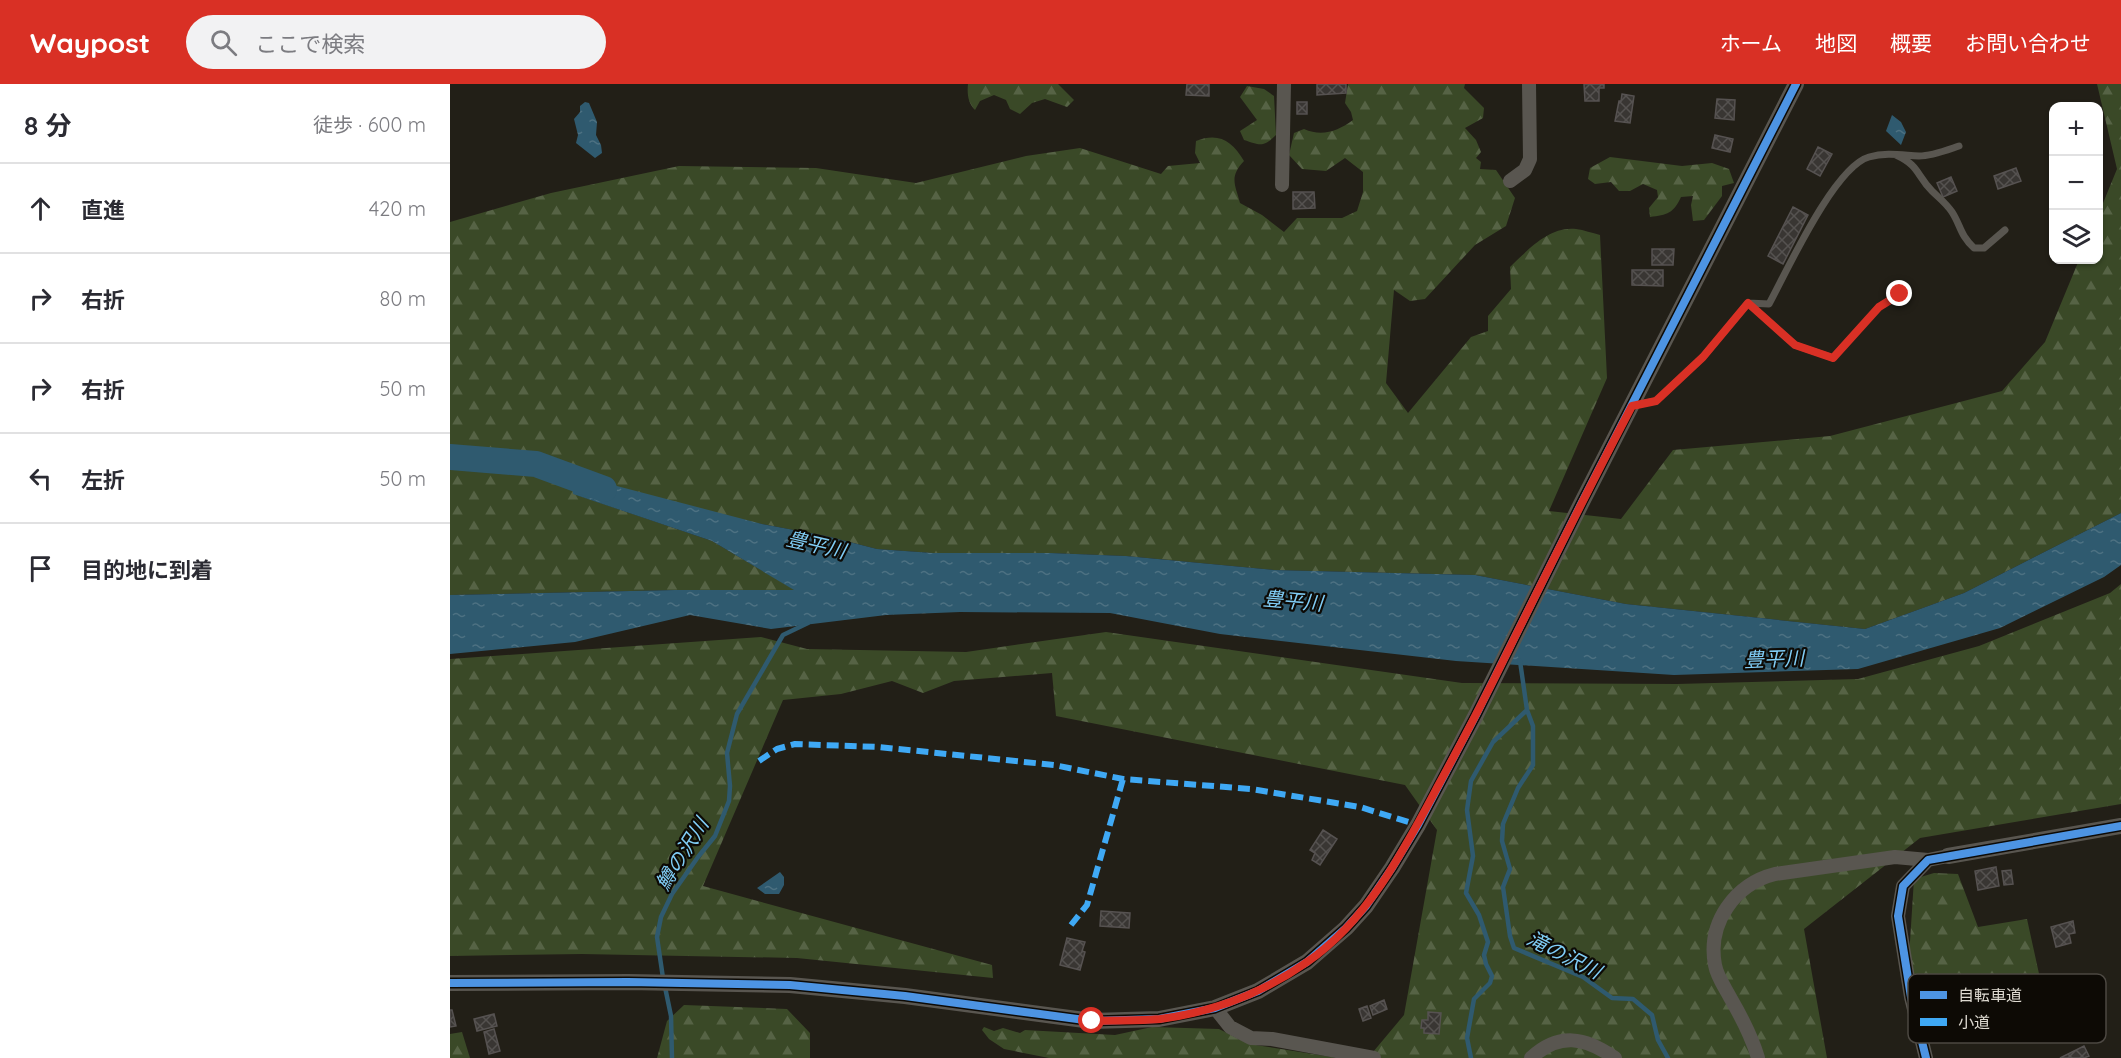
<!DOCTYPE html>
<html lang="ja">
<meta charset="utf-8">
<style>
body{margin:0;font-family:Quicksand,"Noto Sans JP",sans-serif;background:#f2f2f3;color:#2b2b33}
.controls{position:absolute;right:18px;top:18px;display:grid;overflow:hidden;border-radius:12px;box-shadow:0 2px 4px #0004}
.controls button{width:54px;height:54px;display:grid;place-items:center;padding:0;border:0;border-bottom:2px solid #e1e1e2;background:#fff;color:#2b2b33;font:30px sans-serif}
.stop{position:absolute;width:18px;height:18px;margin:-14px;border:4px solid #d93025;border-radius:50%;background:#fff}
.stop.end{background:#d93025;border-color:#fff;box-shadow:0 2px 6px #0008}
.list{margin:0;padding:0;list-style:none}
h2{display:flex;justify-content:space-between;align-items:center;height:78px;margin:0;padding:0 24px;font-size:26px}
h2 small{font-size:20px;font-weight:400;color:#7c7c81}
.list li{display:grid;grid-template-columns:39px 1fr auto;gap:18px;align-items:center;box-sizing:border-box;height:90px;padding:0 24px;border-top:2px solid #e1e1e2}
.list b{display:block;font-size:22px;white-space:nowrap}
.list em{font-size:20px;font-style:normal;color:#7c7c81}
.icon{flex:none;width:33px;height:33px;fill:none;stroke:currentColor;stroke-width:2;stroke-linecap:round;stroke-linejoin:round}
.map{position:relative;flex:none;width:1671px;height:974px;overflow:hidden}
header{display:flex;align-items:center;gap:36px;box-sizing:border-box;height:84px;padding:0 30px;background:#d93025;color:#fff}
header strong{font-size:28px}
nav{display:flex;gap:33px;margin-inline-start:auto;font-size:21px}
.search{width:420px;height:54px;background:#f2f2f3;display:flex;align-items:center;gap:15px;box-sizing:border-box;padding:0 21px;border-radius:33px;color:#7c7c81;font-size:22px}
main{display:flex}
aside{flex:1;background:#fff}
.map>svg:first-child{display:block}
.forest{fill:url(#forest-firs)}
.water{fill:url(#water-ripples)}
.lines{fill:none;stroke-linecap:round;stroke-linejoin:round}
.stream{stroke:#2f5a6f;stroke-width:4.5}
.river{stroke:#2f5a6f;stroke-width:26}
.building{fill:url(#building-cross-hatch);stroke:#565251;stroke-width:1.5}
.service{stroke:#595650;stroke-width:7}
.minor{stroke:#595650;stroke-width:14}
.tertiary{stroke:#595650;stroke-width:16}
.quiet{stroke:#3fa9f5;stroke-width:6;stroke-dasharray:12 6;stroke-linecap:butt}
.cycleway-casing{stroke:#0d0a05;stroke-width:11}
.cycleway{stroke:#4d94e3;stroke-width:8}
.route{stroke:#d93025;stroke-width:8}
.labels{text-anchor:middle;stroke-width:4.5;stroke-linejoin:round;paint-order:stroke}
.water-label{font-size:20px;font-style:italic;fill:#80cdf6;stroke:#0d0a05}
.key{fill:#0d0a05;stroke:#4c4842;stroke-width:1.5}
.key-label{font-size:16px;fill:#dedad1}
</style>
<header>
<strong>Waypost</strong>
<div class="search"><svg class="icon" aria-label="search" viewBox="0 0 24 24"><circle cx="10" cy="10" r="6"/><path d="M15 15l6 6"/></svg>ここで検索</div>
<nav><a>ホーム</a><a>地図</a><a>概要</a><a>お問い合わせ</a></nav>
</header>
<main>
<aside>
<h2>8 分<small>徒歩 · 600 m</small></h2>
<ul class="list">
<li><svg class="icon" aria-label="ahead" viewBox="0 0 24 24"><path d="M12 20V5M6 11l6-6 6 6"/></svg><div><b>直進</b></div><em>420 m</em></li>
<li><svg class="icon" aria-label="right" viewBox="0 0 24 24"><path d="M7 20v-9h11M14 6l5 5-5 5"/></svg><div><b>右折</b></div><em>80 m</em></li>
<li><svg class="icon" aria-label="right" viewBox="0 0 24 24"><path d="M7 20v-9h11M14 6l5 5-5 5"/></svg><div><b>右折</b></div><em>50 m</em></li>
<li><svg class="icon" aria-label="left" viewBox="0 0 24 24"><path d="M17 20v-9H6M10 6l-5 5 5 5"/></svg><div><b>左折</b></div><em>50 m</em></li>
<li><svg class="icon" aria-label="arrive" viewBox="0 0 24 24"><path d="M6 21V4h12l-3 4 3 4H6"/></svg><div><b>目的地に到着</b></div></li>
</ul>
</aside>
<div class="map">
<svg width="1671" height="974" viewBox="0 0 1671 974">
<defs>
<pattern id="forest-firs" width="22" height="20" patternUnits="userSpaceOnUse" patternTransform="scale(1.5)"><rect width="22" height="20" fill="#3a4927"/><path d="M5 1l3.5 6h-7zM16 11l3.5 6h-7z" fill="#566345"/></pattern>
<pattern id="water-ripples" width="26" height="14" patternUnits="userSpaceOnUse" patternTransform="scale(1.5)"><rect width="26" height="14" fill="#2f5a6f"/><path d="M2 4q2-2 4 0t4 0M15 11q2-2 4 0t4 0" fill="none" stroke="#4d7182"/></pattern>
<pattern id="building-cross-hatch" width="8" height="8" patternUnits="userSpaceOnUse" patternTransform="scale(1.5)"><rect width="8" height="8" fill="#393633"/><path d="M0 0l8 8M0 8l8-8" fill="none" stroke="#555250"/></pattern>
</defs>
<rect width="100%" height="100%" fill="#221f17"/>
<path class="forest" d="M518,0H608L624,16L617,23L595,15L582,19L570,30L560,25L556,16L544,11L530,17L525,26C518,19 517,10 518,0Z
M898,0H1015L1014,4L1034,24L1033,34L1015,44L1026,56L1031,68L1026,74L1031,78L1030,85L1046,86L1065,114L1056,142L1025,161L975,215L960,217L944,206L936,299L958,329L1021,253L1038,247V232L1061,205L1060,183C1078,166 1099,142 1126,145C1134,146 1142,149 1150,151L1157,294L1099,427L1171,435L1223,366L1380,352L1552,307L1595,258L1629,176H1648L1649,129L1667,85L1647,0H1671V429L1514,509L1415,545L1176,520L1025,491L824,486L676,472L600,469H483L427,465L376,452L312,440L124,410L262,457L345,506H225L0,511V138L101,109L229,82L366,84L466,99L576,72L630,64L711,90L718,82L750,79L745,69L746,57C769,48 782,57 794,77C779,93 785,100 790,119L812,131L834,148L847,134H892L907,127L913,108V88L895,74L876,87L852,85L839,71L844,49L854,45C872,53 888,47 903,36L901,28L895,19Z
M797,2L814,5L824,12L826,51C813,64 810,61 794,56L790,47L807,36L790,13Z
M1160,73L1232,82L1262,79L1279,85L1284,99L1272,102V112L1254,136L1243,137L1241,121L1243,112L1231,113C1224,129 1217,131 1200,133L1199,124L1208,113L1207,106L1193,100L1180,107H1169L1161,98L1145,100L1138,95L1140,84Z
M1671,500V720L1470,754L1354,845L1377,974H918L954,931L987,746L955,701L606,632L602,589L504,597L473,609L442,597L391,610L333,616L253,802L542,881L543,894L347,874L132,870L0,872V575L311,553L357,565L516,568L656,548L1012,599L1227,600L1408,595L1529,562L1660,509Z
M1484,789L1508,790L1528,843L1577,835L1593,908L1473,946L1458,889L1464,795Z
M234,921L337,925L360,949V974H207L217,937Z
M534,943L544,947L553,944L570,949L575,946L665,951L702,943L769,945L799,960L888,974H599L554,965L539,955L532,946Z
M12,948L20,974H0V950Z"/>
<path class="water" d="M135,18L139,19L147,38L146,51L151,61L152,69L145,74L126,59L128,51L124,35L130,28V22Z
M1442,31L1451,38L1456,48L1451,61L1436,47Z
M121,390L312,440L376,452L427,465L483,469H600L676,472L824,486L1025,491L1176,520L1415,545L1514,509L1671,429V481L1654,493L1550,544L1408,585L1224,591L1006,577L770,550L660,529L510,528L436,531L321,545L240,531L125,558L0,570V511L225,506H344L262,457L123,410Z
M330,788L334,793V801L329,810H315L307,804Z"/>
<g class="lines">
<path class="stream" d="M1070,577L1077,626L1083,642V681L1068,704L1053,740L1052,757L1060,785L1053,803L1060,852L1064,864L1133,893L1162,914L1183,915L1202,931L1208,956L1218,974
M213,894L207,853L211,833L222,810L248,773L265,752L279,717L280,702L277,669L287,630L333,551L358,539
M215,903L221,932L222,974
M1021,974L1017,954L1024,915L1040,899L1042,892L1036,880L1034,871L1038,858L1029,831L1016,809L1023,772L1017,726L1021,697L1043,658L1077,626"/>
<path class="river" d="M0,373L86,380L154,405"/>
</g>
<path class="building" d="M737,0H759V12L736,11Z
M867,0H896V9L867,11Z
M1134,0H1154V4H1149V17H1135Z
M1172,10L1184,12L1180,39L1165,37L1169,17H1171Z
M1267,15L1285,16L1284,36L1265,34Z
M847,18H857V30H847Z
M1265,51L1283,55L1280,68L1262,64Z
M1368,63L1382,70L1370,92L1357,85Z
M1566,84L1571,97L1548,105L1544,92Z
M1501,93L1507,107L1493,113L1487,99Z
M843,108H864L865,124L843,125Z
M1343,123L1358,131L1333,180L1318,172Z
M1202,165H1224L1223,181H1202Z
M1182,186H1213V202L1182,201Z
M873,746L887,755L870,781L862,776L865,769L860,766Z
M1546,783L1549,802L1528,806L1525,787Z
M1561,786L1563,800L1554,801L1552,787Z
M651,827L680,829L679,844L650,842Z
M1623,837L1625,849L1619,850L1621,859L1606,863L1601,843Z
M617,854L635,858L632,867L635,868L630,886L610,881Z
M934,916L937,925L923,931L920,922Z
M917,922L921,934L913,937L909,925Z
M0,926H2L6,942L0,943Z
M978,928L991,929L989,950L974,949V944H971L972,936H978Z
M44,930L47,942L27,947L24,935Z
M44,945L50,967L39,970L34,948Z
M1634,962L1639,972L1634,974H1610Z"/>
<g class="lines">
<path class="service" d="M1446,71C1470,82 1466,91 1482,107C1489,114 1496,119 1502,128C1511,142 1510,151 1524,164H1534L1555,146
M1298,219L1345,261L1383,274L1429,223L1450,210
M1184,321L1206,317L1253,273L1298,219L1319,220C1337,187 1384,83 1419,73C1436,68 1451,71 1469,72C1482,72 1497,66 1509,62"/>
<path class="minor" d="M1060,97L1075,86L1080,75L1079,0
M832,101L834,0
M765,924L780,943L801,954L822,955L924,974
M1081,974C1109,948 1135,953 1165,974
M1308,974C1302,953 1292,934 1281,915C1276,905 1267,893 1265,881C1257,839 1285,800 1325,790L1445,773L1478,776
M1476,974L1461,913L1448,832L1453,802L1478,776L1498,772"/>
<path class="tertiary" d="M1498,772L1671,742
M0,899L178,898L340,901L455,912L642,937L709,935L765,924L808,907L857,878L896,844L916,822L942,784L968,741L1026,631L1132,418L1346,0"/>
<path class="quiet" d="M309,677L327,665L345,660L429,663L604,681L673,695L801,705L910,723L968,741
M621,841L637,821L673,695"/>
<g class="cycleway-casing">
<path id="cycleway" d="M0,899L178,898L340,901L455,912L642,937L709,935L765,924L808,907L857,878L896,844L916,822L942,784L968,741L1026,631L1132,418L1346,0
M1476,974L1461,913L1448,832L1453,802L1478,776L1671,742"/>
</g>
<use href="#cycleway" class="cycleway"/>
</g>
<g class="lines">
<path class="route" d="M642,937C664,936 688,937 710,935C763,928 813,909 857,878C918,836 954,766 988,702C1012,658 1035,614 1057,569C1098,486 1139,403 1182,322L1206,317L1253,273L1298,219L1345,261L1383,274L1429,223L1450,210"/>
</g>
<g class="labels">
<g class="water-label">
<text transform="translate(366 461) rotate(13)" y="7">豊平川</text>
<text transform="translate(843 517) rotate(5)" y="7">豊平川</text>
<text transform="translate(1324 575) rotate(-2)" y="7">豊平川</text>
<text transform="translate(232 770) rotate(-58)" y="7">鱒の沢川</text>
<text transform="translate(1114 871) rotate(27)" y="7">滝の沢川</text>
</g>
</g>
<rect x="1458" y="890" width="198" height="69" rx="9" class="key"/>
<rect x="1470" y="907" width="27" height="8" fill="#4d94e3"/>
<rect x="1470" y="934" width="27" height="8" fill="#3fa9f5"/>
<g class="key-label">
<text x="1508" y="917">自転車道</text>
<text x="1508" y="944">小道</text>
</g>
</svg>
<div class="controls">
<button>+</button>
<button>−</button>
<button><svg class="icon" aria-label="layers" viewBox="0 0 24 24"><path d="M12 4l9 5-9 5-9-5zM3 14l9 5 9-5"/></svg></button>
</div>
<div class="stop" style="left:642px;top:937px"></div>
<div class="stop end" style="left:1450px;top:210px"></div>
</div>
</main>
